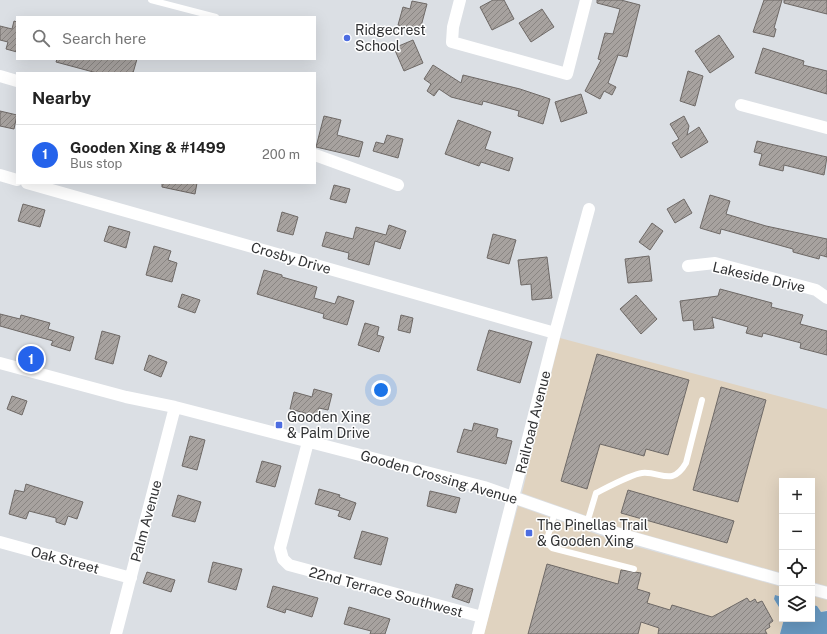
<!DOCTYPE html>
<meta charset="utf-8">
<style>
body{margin:0;font-family:"Public Sans",sans-serif;background:#f2f2f2;color:#222}
.controls{position:absolute;right:12px;bottom:12px;display:grid;overflow:hidden;border-radius:0px;box-shadow:0 4px 16px #0002}
.controls button{width:36px;height:36px;display:grid;place-items:center;padding:0;border:0;border-bottom:1px solid #e0e0e0;background:#fff;color:#222;font:20px sans-serif}
.you{position:absolute;left:381px;top:390px;width:14px;height:14px;margin:-10px;border:3px solid #fff;border-radius:50%;background:#1a73e8;box-shadow:0 0 0 6px #1a73e833}
.badge{display:grid;place-items:center;width:26px;height:26px;border-radius:50%;background:#2563eb;color:#fff;font-size:13px;font-weight:700}
.pin{position:absolute;translate:-50% -50%;border:2px solid #fff;box-shadow:0 1px 4px #0006}
.list{margin:0;padding:0;list-style:none}
h2{display:flex;justify-content:space-between;align-items:center;height:52px;margin:0;padding:0 16px;font-size:17px}
h2 small{font-size:13px;font-weight:400;color:#767676}
.list li{display:grid;grid-template-columns:26px 1fr auto;gap:12px;align-items:center;box-sizing:border-box;height:60px;padding:0 16px;border-top:1px solid #e0e0e0}
.list b{display:block;font-size:15px;white-space:nowrap}
.list p{margin:0;font-size:13px;white-space:nowrap;color:#767676}
.list em{font-size:13px;font-style:normal;color:#767676}
.icon{flex:none;width:22px;height:22px;fill:none;stroke:currentColor;stroke-width:2;stroke-linecap:round;stroke-linejoin:round}
.map{position:relative;flex:none;width:827px;height:634px;overflow:hidden}
.search{position:absolute;background:#fff;box-shadow:0 4px 16px #0002;left:16px;top:16px;width:300px;height:44px;display:flex;align-items:center;gap:10px;box-sizing:border-box;padding:0 14px;border-radius:0px;color:#767676;font-size:15px}
.panel{position:absolute;background:#fff;box-shadow:0 4px 16px #0002;left:16px;top:72px;width:300px;height:112px;border-radius:0px}
.map>svg:first-child{display:block}
.commercial{fill:#e0d3c0}
.water{fill:#6797bf}
.building{fill:url(#building-hatch);stroke:#6e6966}
.lines{fill:none;stroke-linecap:round;stroke-linejoin:round}
.service{stroke:#fff;stroke-width:6}
.minor{stroke:#fff;stroke-width:12}
.poi-dot{fill:#4d6de1;stroke:#fff;stroke-width:1.5}
.labels{text-anchor:middle;stroke-width:3;stroke-linejoin:round;paint-order:stroke}
.poi-label{font-size:14px;fill:#313234;stroke:#fff;text-anchor:start}
.street-label{font-size:14px;fill:#313234;stroke:#fff}
</style>
<div class="map">
<svg width="827" height="634" viewBox="0 0 827 634">
<defs>
<pattern id="building-hatch" width="6" height="6" patternUnits="userSpaceOnUse"><rect width="6" height="6" fill="#a7a29f"/><path d="M-1 1l2-2M0 6l6-6M5 7l2-2" fill="none" stroke="#898582"/></pattern>
</defs>
<rect width="100%" height="100%" fill="#dbdfe4"/>
<path class="commercial" d="M560,338L827,409V586L812,582V481H782V573L618,527L522,493Z
M518,506L613,540L782,587V597L775,595L774,599L782,612V619H784L780,634H484Z
M812,596L827,600V610L821,612L817,606L812,605Z"/>
<path class="water" d="M775,595L782,597V612L774,599Z
M812,605L817,606L821,612L827,611V634H780L784,619H812Z"/>
<path class="building" d="M493,0H504L514,19L492,30L480,7Z
M597,0H621L640,5L627,57L618,55L608,83L616,87L612,95L604,91L600,99L585,91L601,60L598,59L605,33L613,34L620,9L597,3Z
M764,0H782L774,28L776,29L774,37L753,32Z
M784,0H827V14L784,3Z
M412,1L427,4L420,30L398,25L403,7L410,9Z
M542,9L554,27L531,42L519,23Z
M14,21L17,22V52L6,49L8,42L0,40V26L12,29Z
M719,35L734,57L710,73L695,51Z
M413,40L423,63L404,71L394,48Z
M763,48L804,61L803,65L827,71V94L755,73Z
M57,59H137L133,73H97L56,62Z
M433,65L461,83L463,75L520,89L550,99L543,124L518,116L519,111L483,101L482,105L451,97L439,89L434,96L427,91L431,84L424,79Z
M688,71L703,76L695,106L680,101Z
M581,94L587,113L561,122L555,102Z
M0,111L17,115L14,129L0,126Z
M324,116L341,120L337,135L363,142L359,157L316,147Z
M684,116L689,126L687,135L699,127L708,142L681,158L672,143L679,139L670,124Z
M458,120L491,132L485,149L513,158L509,171L481,162L479,166L445,154Z
M387,135L403,139L398,158L373,151L376,142L384,144Z
M757,141L827,157L824,175L784,165L783,171L759,165L762,154L754,152Z
M162,183H197L195,194L162,187Z
M334,185L350,189L346,203L330,199Z
M710,195L730,201L726,214L766,226L827,239V257L820,255L819,259L793,252V249L721,229L720,234L700,228Z
M684,199L692,213L675,223L667,209Z
M23,204L45,210L40,227L18,221Z
M282,212L298,217L293,235L277,231Z
M652,223L663,231L650,250L639,242Z
M389,225L406,231L400,249L375,241L369,265L348,259L349,253L322,246L326,232L353,239L356,227L386,235Z
M109,226L130,232L126,248L104,241Z
M493,234L516,240L509,264L487,258Z
M154,246L171,251L168,260L177,263L172,282L146,275Z
M649,256L652,281L628,283L625,259Z
M547,257L552,298L532,300L531,284L521,285L518,260Z
M264,270L282,275V277L317,287L314,298L335,304L338,296L354,301L347,325L323,318L324,314L257,294Z
M720,289L772,303L771,307L803,315L800,324L827,331V355L800,348L801,343L763,333L762,337L746,333L748,327L712,317L714,328L694,330L693,320L683,321L680,301L718,296Z
M182,294L200,300L195,313L178,307Z
M636,295L657,319L641,334L620,309Z
M0,314L20,319L21,315L50,323L48,329L74,337L70,351L51,345L53,341L0,326Z
M401,315L413,318L410,333L398,330Z
M365,323L379,327L377,335L384,337L379,352L358,345Z
M489,330L532,342L520,383L477,370Z
M102,331L120,336L113,364L95,359Z
M597,354L689,380L668,455L646,449L644,456L600,444L587,489L561,481Z
M149,355L167,362L161,377L144,370Z
M721,387L766,400L738,502L693,490Z
M314,389L332,394L328,410L319,408L316,416L290,409L294,392L312,397Z
M12,396L27,401L22,415L7,409Z
M474,423L498,429L496,437L512,441L506,464L457,452L464,429L472,431Z
M190,436L205,440L197,470L182,466Z
M262,461L281,466L275,487L256,482Z
M26,484L83,502L77,519L68,516L65,525L56,522V518L29,511L26,519L9,514L15,490L24,492Z
M319,489L340,495L339,497L356,503L350,520L338,516L340,511L315,504Z
M628,490L734,521L727,543L621,513Z
M430,491L460,498L456,513L427,506Z
M178,495L201,502L195,522L172,516Z
M362,531L388,538L381,565L354,558Z
M213,562L242,569L236,590L208,582Z
M547,564L618,584L621,570L641,573L637,589L650,593L647,603L670,610L672,605L712,617L747,598L750,602L755,599L757,603L762,601L773,621L769,624L770,627L765,630L767,634H658L659,628L641,622L638,634H528Z
M147,572L175,580L171,592L143,583Z
M456,584L473,589L469,603L452,597Z
M273,586L318,598L312,617L286,609L285,613L267,607Z
M349,607L390,619L385,634H370L371,631L344,624Z"/>
<g class="lines">
<path class="service" d="M151,0L216,17
M555,512L547,539V543L552,548L634,569
M587,523L596,493C606,488 632,474 642,473C661,471 672,487 686,463L702,400"/>
<path class="minor" d="M460,0L453,27L452,42L567,74L586,0
M0,76L17,81
M741,105L827,128
M315,155L398,185
M0,175L17,180
M27,183L555,333
M688,266L715,263L816,290L827,298
M0,363L126,397L175,407L484,487L616,533L782,580
M308,442L280,548L283,559L289,565L482,617
M0,542L131,578
M812,589L827,593
M116,634L175,407
M478,634L555,333L589,209"/>
</g>
<g class="poi-dot">
<circle cx="347" cy="38" r="4"/>
<rect x="275" y="421" width="8" height="8" rx="2"/>
<rect x="525" y="529" width="8" height="8" rx="2"/>
</g>
<g class="labels">
<g class="poi-label">
<text x="355" y="35">Ridgecrest<tspan x="355" dy="16">School</tspan></text>
<text x="287" y="422">Gooden Xing<tspan x="287" dy="16">&amp; Palm Drive</tspan></text>
<text x="537" y="530">The Pinellas Trail<tspan x="537" dy="16">&amp; Gooden Xing</tspan></text>
</g>
<g class="street-label">
<text transform="translate(291 258) rotate(16)" y="5">Crosby Drive</text>
<text transform="translate(759 277) rotate(13)" y="5">Lakeside Drive</text>
<text transform="translate(533 422) rotate(-76)" y="5">Railroad Avenue</text>
<text transform="translate(439 477) rotate(16)" y="5">Gooden Crossing Avenue</text>
<text transform="translate(146 521) rotate(-75)" y="5">Palm Avenue</text>
<text transform="translate(65 560) rotate(15)" y="5">Oak Street</text>
<text transform="translate(386 592) rotate(15)" y="5">22nd Terrace Southwest</text>
</g>
</g>
</svg>
<div class="controls">
<button>+</button>
<button>−</button>
<button><svg class="icon" aria-label="locate" viewBox="0 0 24 24"><circle cx="12" cy="12" r="6"/><path d="M12 2v4M12 18v4M2 12h4M18 12h4"/></svg></button>
<button><svg class="icon" aria-label="layers" viewBox="0 0 24 24"><path d="M12 4l9 5-9 5-9-5zM3 14l9 5 9-5"/></svg></button>
</div>
<div class="you"></div>
<div class="pin badge" style="left:31px;top:359px">1</div>
<div class="search"><svg class="icon" aria-label="search" viewBox="0 0 24 24"><circle cx="10" cy="10" r="6"/><path d="M15 15l6 6"/></svg>Search here</div>
<section class="panel">
<h2>Nearby<small></small></h2>
<ul class="list">
<li><span class="badge">1</span><div><b>Gooden Xing &amp; #1499</b><p>Bus stop</p></div><em>200 m</em></li>
</ul>
</section>
</div>
